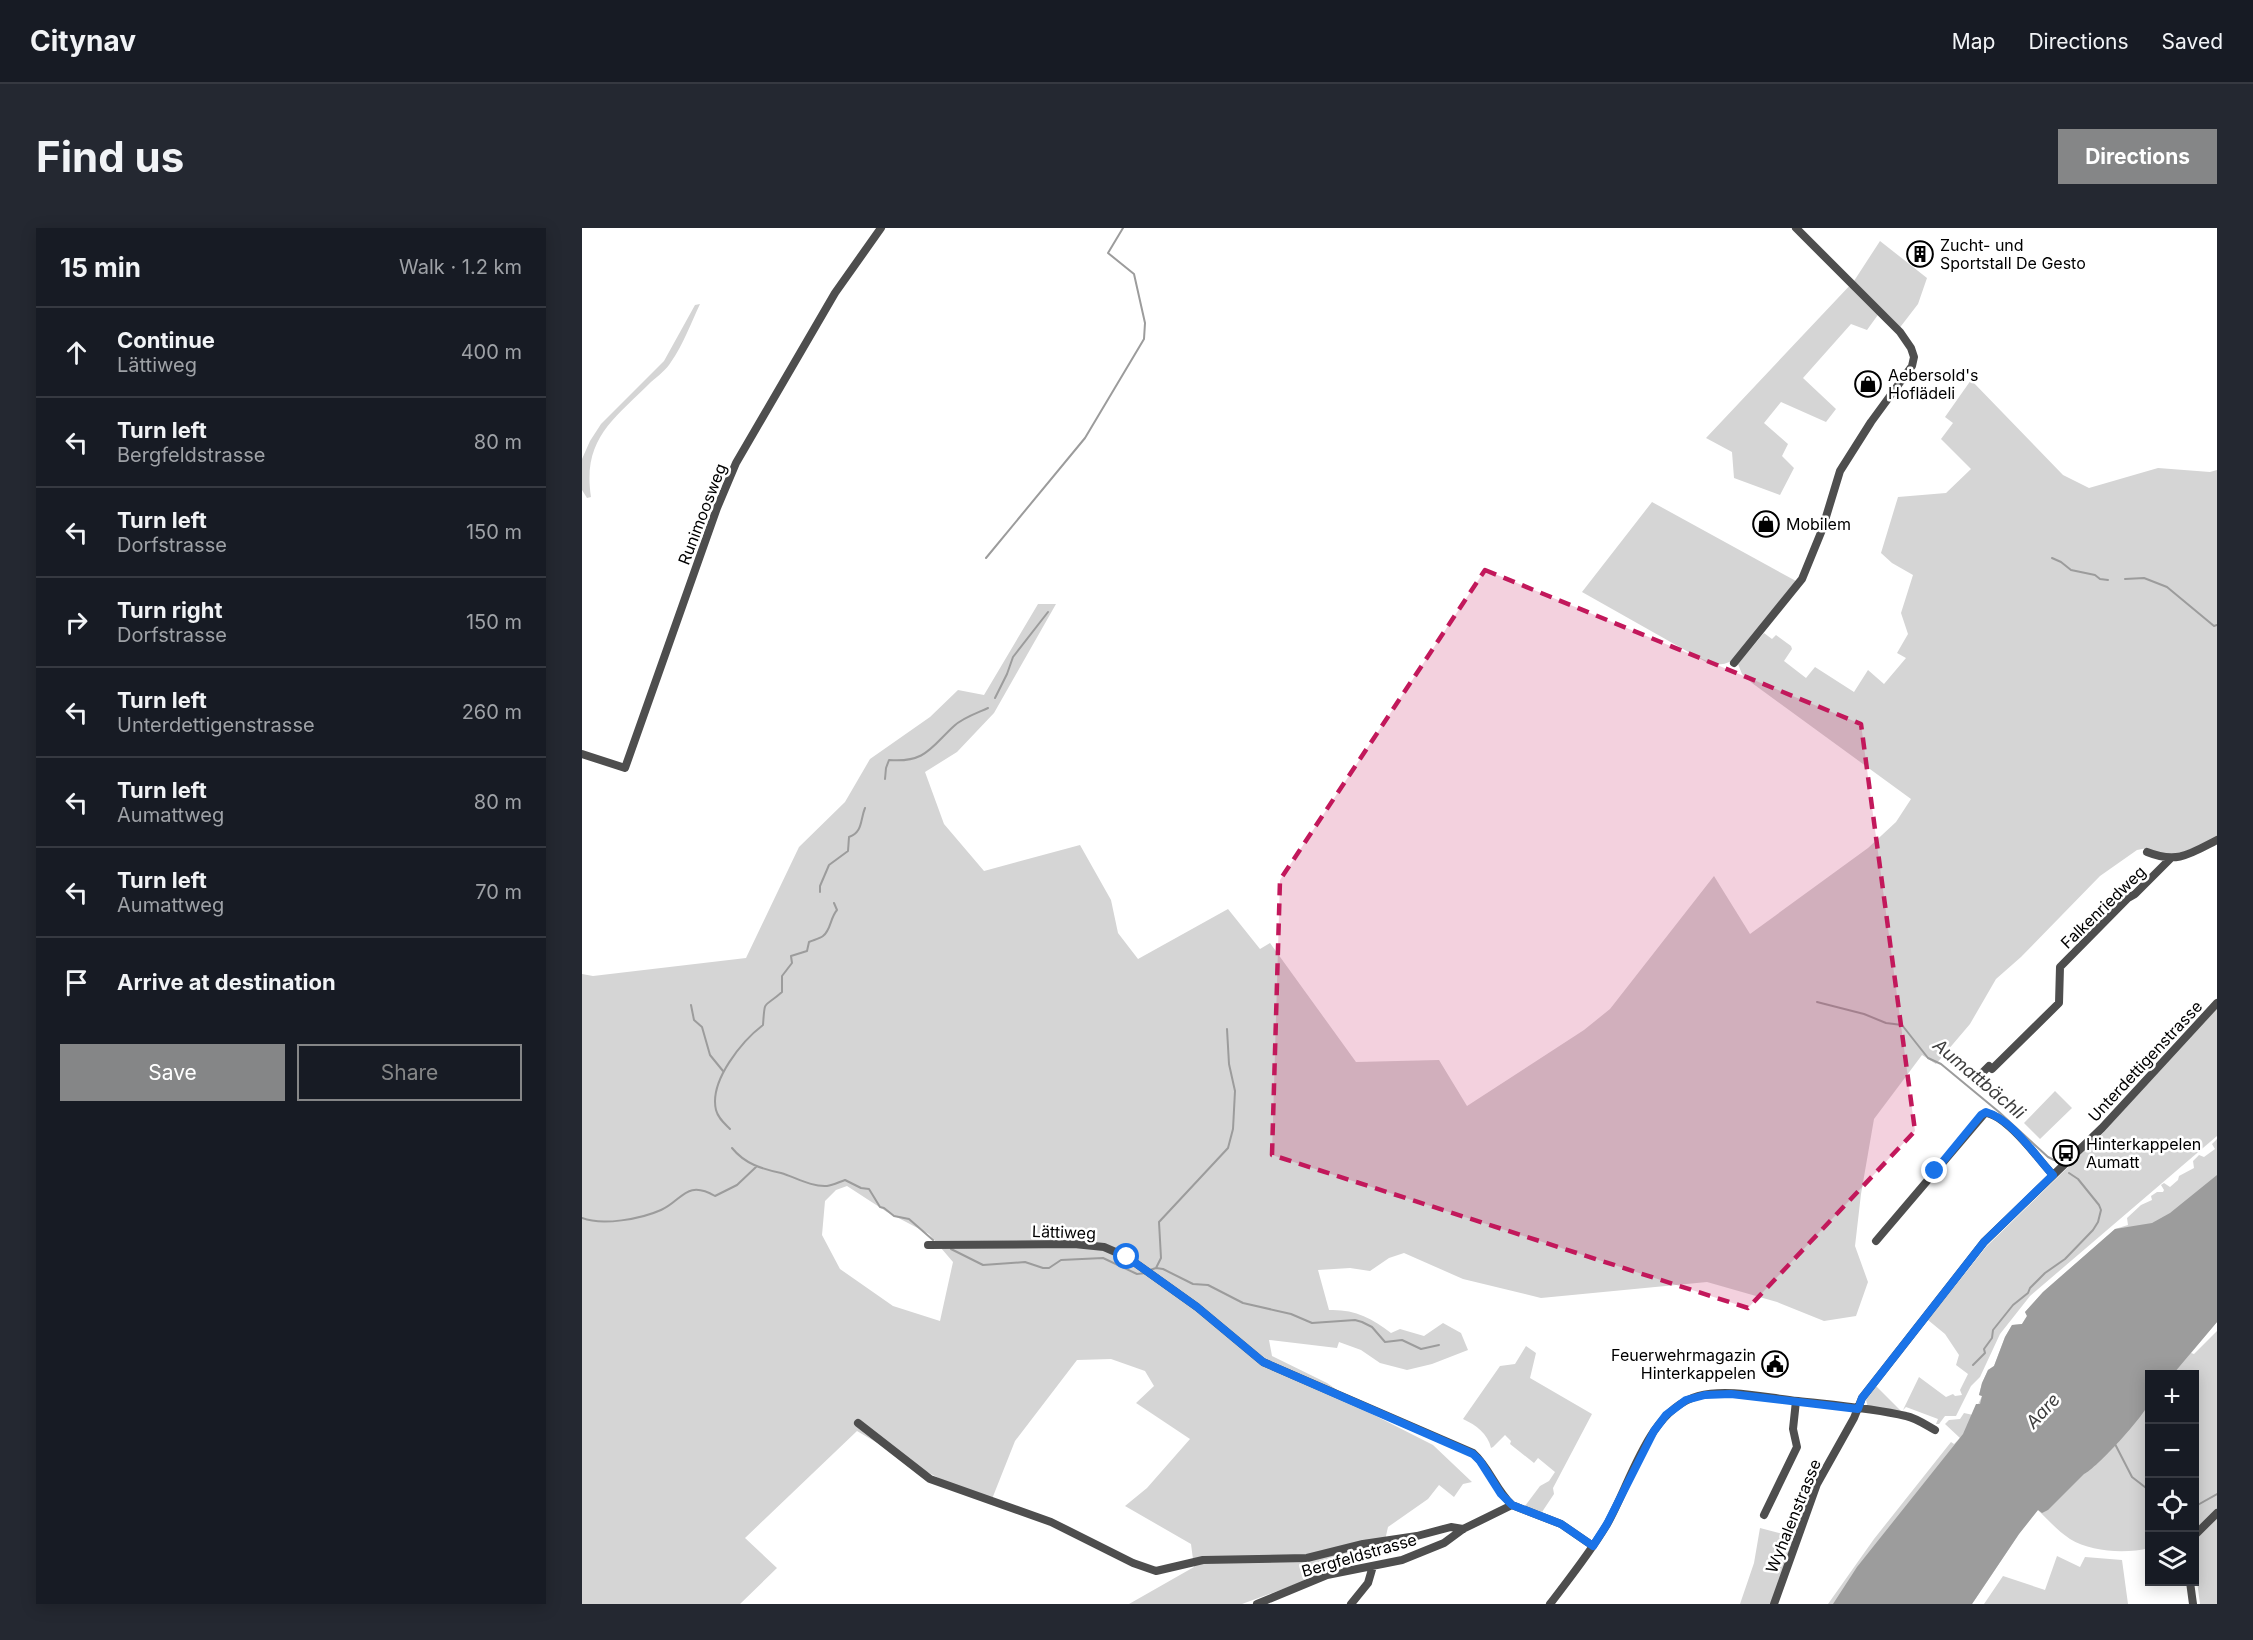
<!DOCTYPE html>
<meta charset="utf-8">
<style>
body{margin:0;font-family:Inter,sans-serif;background:#242831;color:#f1f3f6}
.controls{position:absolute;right:18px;bottom:18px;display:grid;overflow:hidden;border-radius:0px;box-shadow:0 3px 15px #0003}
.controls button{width:54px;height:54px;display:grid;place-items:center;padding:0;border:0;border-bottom:2px solid #363941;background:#171b24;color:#f1f3f6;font:30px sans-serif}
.stop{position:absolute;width:18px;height:18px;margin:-14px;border:4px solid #1a73e8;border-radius:50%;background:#fff}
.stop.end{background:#1a73e8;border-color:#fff;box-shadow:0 2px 6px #0008}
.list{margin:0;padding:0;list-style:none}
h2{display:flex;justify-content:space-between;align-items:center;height:78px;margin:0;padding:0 24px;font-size:26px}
h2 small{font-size:20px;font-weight:400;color:#9ea1a6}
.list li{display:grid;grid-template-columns:39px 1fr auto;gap:18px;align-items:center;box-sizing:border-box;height:90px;padding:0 24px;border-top:2px solid #363941}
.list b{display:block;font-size:22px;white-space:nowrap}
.list p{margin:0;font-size:20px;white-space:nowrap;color:#9ea1a6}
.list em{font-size:20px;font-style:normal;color:#9ea1a6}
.actions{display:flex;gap:12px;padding:18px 24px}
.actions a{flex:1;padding:14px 0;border:2px solid #858687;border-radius:0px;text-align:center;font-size:21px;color:#858687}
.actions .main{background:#858687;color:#fff}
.icon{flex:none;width:33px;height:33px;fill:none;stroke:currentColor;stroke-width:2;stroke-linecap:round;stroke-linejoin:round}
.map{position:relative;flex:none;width:1635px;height:1376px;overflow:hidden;border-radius:0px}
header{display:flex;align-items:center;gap:36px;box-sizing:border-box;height:84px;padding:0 30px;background:#171b24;border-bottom:2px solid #363941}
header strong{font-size:28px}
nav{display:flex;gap:33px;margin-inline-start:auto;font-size:21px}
.intro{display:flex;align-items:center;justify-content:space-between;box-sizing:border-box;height:144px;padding:0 36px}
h1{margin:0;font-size:42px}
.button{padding:15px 27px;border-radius:0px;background:#858687;color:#fff;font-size:21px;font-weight:700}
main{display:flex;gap:36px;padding:0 36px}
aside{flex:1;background:#171b24;border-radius:0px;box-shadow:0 3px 15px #0003}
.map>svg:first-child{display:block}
.green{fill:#d5d5d5;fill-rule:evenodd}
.water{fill:#9c9c9c}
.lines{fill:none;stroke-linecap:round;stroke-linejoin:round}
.stream{stroke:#9c9c9c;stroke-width:2}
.minor{stroke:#4e4e4e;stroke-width:8}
.route{stroke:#1a73e8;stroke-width:8}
.marked{fill:#c2185b;fill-opacity:0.2;stroke:#c2185b;stroke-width:4.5;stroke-dasharray:12 8;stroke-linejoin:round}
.labels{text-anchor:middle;stroke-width:5;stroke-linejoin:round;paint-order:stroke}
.poi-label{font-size:16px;fill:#000;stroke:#fff;text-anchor:start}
.street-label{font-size:16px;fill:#000;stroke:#fff}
.water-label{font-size:18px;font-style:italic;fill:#3d3d3d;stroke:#fff}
</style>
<header>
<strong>Citynav</strong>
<nav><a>Map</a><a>Directions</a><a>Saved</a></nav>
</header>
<div class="intro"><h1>Find us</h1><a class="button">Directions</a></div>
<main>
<aside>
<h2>15 min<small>Walk · 1.2 km</small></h2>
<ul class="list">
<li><svg class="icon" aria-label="ahead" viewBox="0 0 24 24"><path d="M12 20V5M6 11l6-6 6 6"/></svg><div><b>Continue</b><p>Lättiweg</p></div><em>400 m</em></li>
<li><svg class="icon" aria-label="left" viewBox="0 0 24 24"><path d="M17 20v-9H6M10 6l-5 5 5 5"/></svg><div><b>Turn left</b><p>Bergfeldstrasse</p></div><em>80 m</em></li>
<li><svg class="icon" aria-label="left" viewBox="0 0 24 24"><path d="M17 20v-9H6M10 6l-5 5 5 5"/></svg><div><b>Turn left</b><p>Dorfstrasse</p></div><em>150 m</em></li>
<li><svg class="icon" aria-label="right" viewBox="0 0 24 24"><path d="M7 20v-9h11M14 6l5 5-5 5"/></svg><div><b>Turn right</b><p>Dorfstrasse</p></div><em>150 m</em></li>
<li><svg class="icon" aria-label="left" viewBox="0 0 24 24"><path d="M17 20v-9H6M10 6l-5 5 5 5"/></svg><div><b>Turn left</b><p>Unterdettigenstrasse</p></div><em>260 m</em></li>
<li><svg class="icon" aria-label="left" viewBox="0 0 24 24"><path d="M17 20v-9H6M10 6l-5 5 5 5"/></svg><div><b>Turn left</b><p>Aumattweg</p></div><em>80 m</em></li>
<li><svg class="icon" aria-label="left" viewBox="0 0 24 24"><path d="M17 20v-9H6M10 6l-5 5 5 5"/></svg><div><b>Turn left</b><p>Aumattweg</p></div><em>70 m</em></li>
<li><svg class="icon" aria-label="arrive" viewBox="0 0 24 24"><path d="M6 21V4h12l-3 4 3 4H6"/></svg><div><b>Arrive at destination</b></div></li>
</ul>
<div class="actions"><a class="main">Save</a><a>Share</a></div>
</aside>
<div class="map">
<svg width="1635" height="1376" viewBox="0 0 1635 1376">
<rect width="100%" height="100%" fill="#fff"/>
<path class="green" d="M1298,13L1345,50L1336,76L1316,102L1298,84L1285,102L1269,96L1221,150L1254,181L1244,194L1199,174L1182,195L1206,216L1200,228L1212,240L1198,267L1152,250L1150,224L1124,210L1272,53Z
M118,76C109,95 101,117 89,134C84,142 76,148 69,154C32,191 0,211 9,269L5,270L0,262V231L8,213L19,196L82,133L113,77Z
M1389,152L1481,247L1507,260L1576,240L1628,244L1635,242V610C1615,619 1586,634 1565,620L1555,622L1518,648L1439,729L1414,751L1388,796L1354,836L1340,827L1292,891L1279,966L1273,1018L1286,1054L1274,1088L1242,1093L1195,1074L1125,1054L959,1070L881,1051L822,1025L807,1030L788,1043L768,1040L736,1042L747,1082C772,1081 790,1090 809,1105L818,1101L842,1108L861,1095L879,1105L886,1122L850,1136L825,1142L798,1135L779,1122L757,1114L755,1120L687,1112L690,1128L745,1155L788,1185L851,1217L890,1254L881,1256L872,1269L857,1257L846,1271L806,1299L801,1321L776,1326L775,1334L660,1376H547L612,1339L609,1316L543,1278L565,1260L608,1211L554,1175L572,1158L563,1143L529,1131L495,1132L433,1213L408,1276L343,1243L275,1203L163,1310L195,1340L158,1376H0V746L11,748L164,730L217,619L263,574L288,531L348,489L376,462L402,467L456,376H474L412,485L375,524L343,544L362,596L402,643L498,617L529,672L536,705L556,731L646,681L678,721L688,715L774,834L857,832L885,878L1002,802L1028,781L1132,648L1168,706L1286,620L1314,594L1329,571L1170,455L1160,446L1156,436L1182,405L1190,411L1194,407L1209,418L1210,421L1202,433L1224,450L1233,439L1272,464L1286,442L1302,456L1324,430L1315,425L1326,406L1319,385L1331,347L1310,335L1299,325L1316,269L1364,265L1389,241L1359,211L1371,195L1363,189ZM265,958L305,984L347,1006L371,1034L358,1093L311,1078L258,1041L240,1007L243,973L254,962Z
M1070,274L1214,353L1153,431C1142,438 1135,437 1124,434L1000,364Z
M1635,781V908L1448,1068L1418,1106L1398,1149L1389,1158L1374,1188H1363L1357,1196H1354L1356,1191L1324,1179L1321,1182L1337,1149L1364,1169L1371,1166L1373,1168L1380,1167L1378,1162L1386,1146L1374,1137L1377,1127L1363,1106L1346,1092L1404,1019L1521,905L1610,806Z
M1473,863L1490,880L1458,911L1442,895Z
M1635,911V1094L1609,1125L1612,1126L1635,1103V1376H1618L1613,1338L1612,1146H1568L1567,1320C1544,1326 1509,1324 1488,1311C1476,1303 1466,1292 1456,1282L1437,1306L1390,1376H1246L1292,1311L1369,1214L1372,1216L1378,1210L1363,1196L1367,1192L1378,1191L1382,1185L1391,1187L1400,1168L1397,1167L1400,1155L1406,1142L1412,1138L1423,1109L1430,1097L1440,1096L1445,1088L1443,1084L1461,1064L1533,1001L1546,997L1545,990L1559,977L1570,972L1569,968L1575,964H1581L1582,962L1579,957L1582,955L1588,959L1596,952L1597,948L1612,940L1611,933L1617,927L1622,929L1633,921L1630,916Z
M944,1118L954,1125L948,1150L1010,1186L971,1260L972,1266L960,1284L943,1278L958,1258L967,1253L973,1244L956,1230L952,1235L928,1216L929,1213L923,1207L911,1219L909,1220C906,1206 894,1197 881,1191L918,1138L933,1136Z
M1294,1158L1319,1183L1318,1185L1286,1179L1284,1172Z
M1178,1300L1213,1309L1190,1376H1158L1172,1335Z
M1475,1328L1498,1339L1503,1329L1540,1332L1546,1376H1402L1421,1348L1463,1362Z"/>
<path class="water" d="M1635,947V1094L1592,1145L1568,1146C1568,1155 1570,1168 1567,1175C1563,1187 1514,1241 1502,1246L1466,1282L1460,1285L1456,1282L1437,1306L1390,1376H1251L1275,1339L1381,1206L1394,1176H1398L1400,1168L1397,1167L1400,1155L1406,1142L1412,1138L1423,1109L1430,1097L1440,1096L1445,1088L1443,1084L1461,1064L1533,1001L1570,995L1588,985Z"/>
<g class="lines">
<path class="stream" d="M404,330L503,210L562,111L563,95L552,46L526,25L541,0
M1470,330L1479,334L1489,342L1513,347L1518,351L1526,352
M1543,351L1562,350L1585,359L1632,398L1635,397
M413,470L425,446L431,429L466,384
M303,551L304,540L307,532C344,535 349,519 372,498C380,490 395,485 406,480
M238,664V658L247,637L266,623L267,609C281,604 278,592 283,580
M1235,774L1282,786L1304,795L1320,797L1346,830L1359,836L1417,884L1466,929L1472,932
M109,777L112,792L120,799L128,827L141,843
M148,901C142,895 136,890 134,882C127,853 160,813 181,797C183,770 181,781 200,764V748L210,735L209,728L225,723L227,714C231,712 237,711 241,708C249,702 248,690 255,682L252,675
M150,920C163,936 180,941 199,945C213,949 229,959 245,958C251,957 257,954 263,952L279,960L287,961L298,979L302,980L312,988L327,991L351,1012
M0,990C20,998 59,991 79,982C100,973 104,951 133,968L155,957L174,939
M369,1021L401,1037L443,1034L461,1040H467L479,1032L521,1030L555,1046L564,1045
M574,1040L579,1030L577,994L646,920L651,901L653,863L647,836L645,801
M568,1042L574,1040L581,1041L611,1056L626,1057L661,1075L709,1086L730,1095L773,1092L780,1094L790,1099L803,1114L820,1112L839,1121L857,1117
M1391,1137L1403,1125L1402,1121L1410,1110L1411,1102L1431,1077L1446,1065L1448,1060L1463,1045L1483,1031L1511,1002L1516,994L1519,982L1517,977L1496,951L1487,945
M1533,1216L1550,1249L1568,1263
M1612,1279L1635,1266"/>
<path class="minor" d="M1152,435L1220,351L1240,302L1258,243L1289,194L1330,138L1332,129L1329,120L1318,104L1214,0
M0,526L43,540L135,280L154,235L253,65L299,0
M1565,624C1595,636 1608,626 1635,612
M1394,851L1407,838L1410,841L1477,775L1478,739L1546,670L1553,666L1588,631
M1294,1013L1403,885C1424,886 1457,932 1471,947
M346,1017L492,1016L522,1019L545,1029L615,1079L681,1134L891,1225C907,1239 914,1262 930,1277
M276,1195L348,1251L469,1294L551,1335L574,1343L621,1332L725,1330L781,1316L835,1308L869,1299L881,1301
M1182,1287L1215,1219L1211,1201L1214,1173
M1612,1308L1635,1285
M1608,1354L1611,1376
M675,1376L745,1347L820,1332L862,1315L881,1301L930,1277L979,1296L1011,1318
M769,1376L786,1355L791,1338
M968,1376C987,1351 1007,1326 1024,1298C1048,1258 1065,1182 1116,1168C1147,1160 1184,1170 1216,1173C1251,1177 1289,1180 1324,1188C1334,1190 1344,1197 1353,1202
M1192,1376L1235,1256L1272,1190L1280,1170L1402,1014L1520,900L1635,775"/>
</g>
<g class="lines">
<path class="route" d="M545,1029L615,1079L681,1134L891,1226L898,1233L919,1266L930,1277L979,1296L1011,1318L1025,1296L1072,1203L1084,1187L1104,1172L1123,1167L1149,1166L1276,1181L1280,1170L1402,1014L1471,947C1453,928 1431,892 1404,884L1399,887L1353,943"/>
</g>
<path class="marked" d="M903,342L1279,496L1333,903L1166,1080L690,927L698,652Z"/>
<defs>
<g id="building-ring" transform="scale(1.35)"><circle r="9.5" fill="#fff" stroke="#000" stroke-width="1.5"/><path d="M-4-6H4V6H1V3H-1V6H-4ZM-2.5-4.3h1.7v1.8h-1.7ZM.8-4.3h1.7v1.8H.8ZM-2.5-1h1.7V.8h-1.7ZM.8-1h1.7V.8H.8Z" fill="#000"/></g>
<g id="shop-ring" transform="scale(1.35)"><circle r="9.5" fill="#fff" stroke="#000" stroke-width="1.5"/><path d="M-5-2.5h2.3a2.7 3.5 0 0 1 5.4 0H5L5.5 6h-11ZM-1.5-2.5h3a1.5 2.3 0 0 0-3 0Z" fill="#000"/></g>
<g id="bus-ring" transform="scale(1.35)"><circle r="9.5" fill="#fff" stroke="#000" stroke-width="1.5"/><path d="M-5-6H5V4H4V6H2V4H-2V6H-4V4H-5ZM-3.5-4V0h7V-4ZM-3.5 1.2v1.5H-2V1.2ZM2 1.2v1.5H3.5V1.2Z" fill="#000"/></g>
<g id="civic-ring" transform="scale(1.35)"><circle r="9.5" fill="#fff" stroke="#000" stroke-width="1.5"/><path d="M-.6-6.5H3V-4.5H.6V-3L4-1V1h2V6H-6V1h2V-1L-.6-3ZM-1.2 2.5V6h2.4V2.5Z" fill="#000"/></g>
</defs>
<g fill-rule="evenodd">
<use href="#building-ring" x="1338" y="26"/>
<use href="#shop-ring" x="1286" y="156"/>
<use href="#shop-ring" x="1184" y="296"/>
<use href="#bus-ring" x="1484" y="925"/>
<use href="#civic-ring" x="1193" y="1136"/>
</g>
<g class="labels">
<g class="poi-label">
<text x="1358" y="23">Zucht- und<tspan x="1358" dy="18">Sportstall De Gesto</tspan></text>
<text x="1306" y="153">Aebersold's<tspan x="1306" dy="18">Hoflädeli</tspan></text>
<text x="1204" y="302">Mobilem</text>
<text x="1504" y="922">Hinterkappelen<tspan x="1504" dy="18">Aumatt</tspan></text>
<text x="1174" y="1133" text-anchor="end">Feuerwehrmagazin<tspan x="1174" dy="18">Hinterkappelen</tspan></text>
</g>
<g class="street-label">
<text transform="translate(120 286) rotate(-69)" y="6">Runimoosweg</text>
<text transform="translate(1521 679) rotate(-44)" y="6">Falkenriedweg</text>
<text transform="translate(1563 833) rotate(-47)" y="6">Unterdettigenstrasse</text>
<text transform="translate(482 1004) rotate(2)" y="6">Lättiweg</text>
<text transform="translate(1211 1288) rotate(-68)" y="6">Wyhalenstrasse</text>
<text transform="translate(777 1327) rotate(-16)" y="6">Bergfeldstrasse</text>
</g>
<g class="water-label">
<text transform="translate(1397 851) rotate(40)" y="6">Aumattbächli</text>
<text transform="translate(1461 1183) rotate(-47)" y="6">Aare</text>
</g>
</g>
</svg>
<div class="controls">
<button>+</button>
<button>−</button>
<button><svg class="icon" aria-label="locate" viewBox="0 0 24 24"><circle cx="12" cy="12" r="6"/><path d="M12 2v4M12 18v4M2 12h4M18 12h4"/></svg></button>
<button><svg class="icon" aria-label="layers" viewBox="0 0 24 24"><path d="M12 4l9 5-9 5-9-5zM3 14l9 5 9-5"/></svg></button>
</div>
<div class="stop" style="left:545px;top:1029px"></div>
<div class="stop end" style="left:1353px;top:943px"></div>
</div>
</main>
